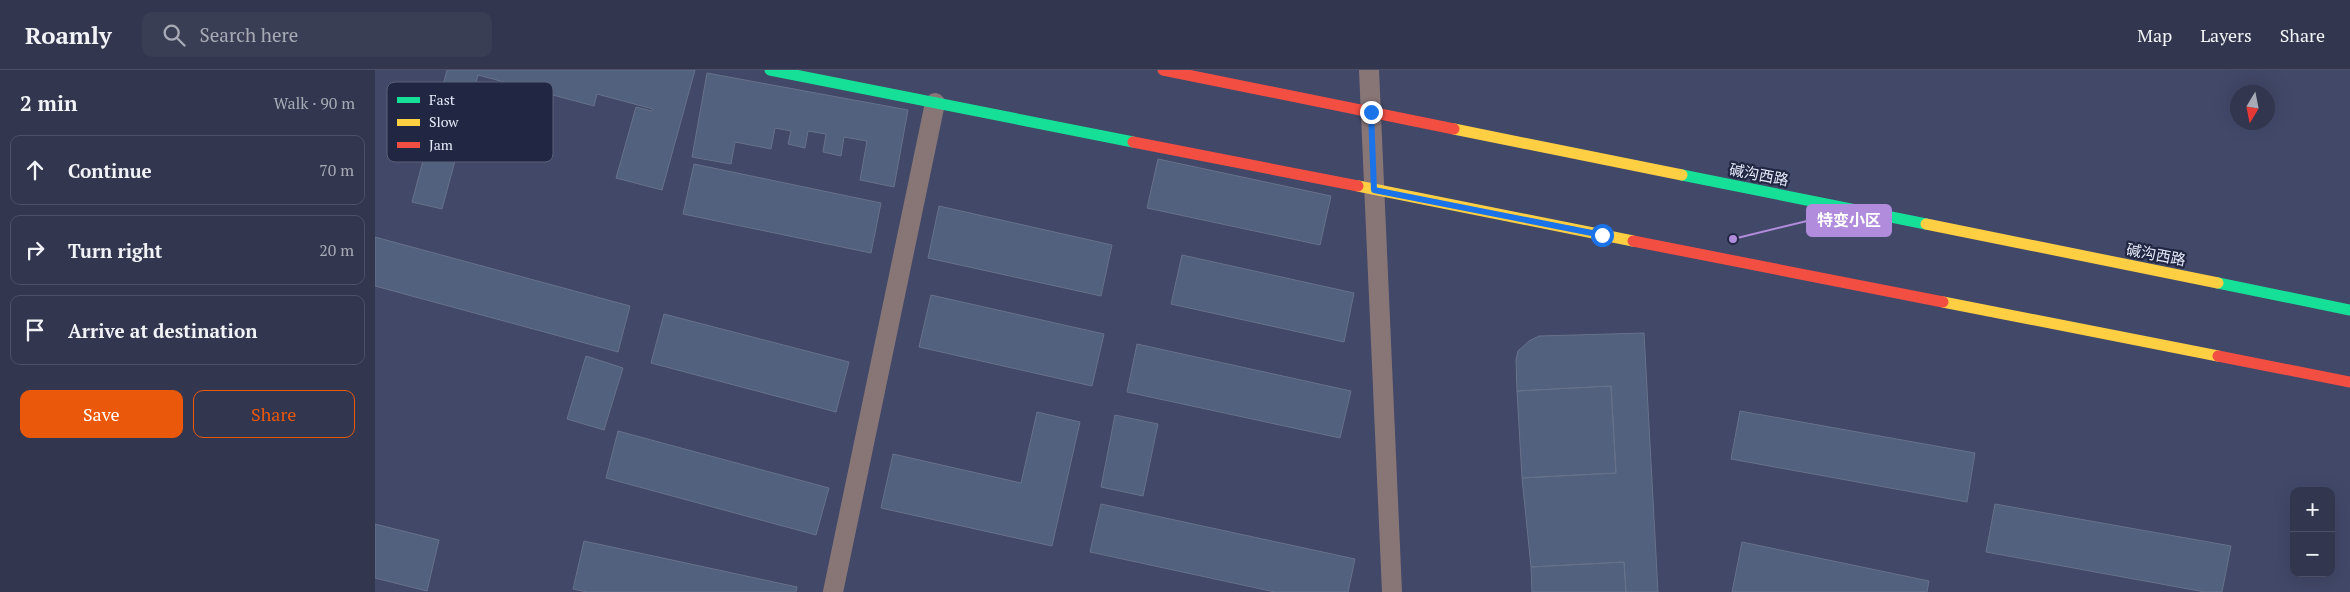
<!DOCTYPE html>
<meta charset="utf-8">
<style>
body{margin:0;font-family:"PT Serif","Noto Sans SC",serif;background:#3a3e55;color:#f1f3f6}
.controls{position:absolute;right:15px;bottom:15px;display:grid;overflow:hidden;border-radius:10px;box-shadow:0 5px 20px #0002}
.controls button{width:45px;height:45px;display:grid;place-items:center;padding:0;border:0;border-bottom:1px solid #4d5066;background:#32364e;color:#f1f3f6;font:25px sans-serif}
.compass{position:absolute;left:1855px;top:15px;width:45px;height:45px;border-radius:50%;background:#32364e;box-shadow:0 5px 20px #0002;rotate:190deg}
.stop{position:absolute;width:15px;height:15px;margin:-11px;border:4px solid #1a73e8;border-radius:50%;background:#fff}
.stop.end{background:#1a73e8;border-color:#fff;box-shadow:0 1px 5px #0008}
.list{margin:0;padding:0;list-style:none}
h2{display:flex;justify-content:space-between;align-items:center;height:65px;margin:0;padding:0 20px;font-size:21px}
h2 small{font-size:16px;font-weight:400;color:#a8abb6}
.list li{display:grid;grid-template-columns:32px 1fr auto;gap:15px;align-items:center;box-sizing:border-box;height:70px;margin:0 10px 10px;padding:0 10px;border:1px solid #4d5066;border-radius:10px}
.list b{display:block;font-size:19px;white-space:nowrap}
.list em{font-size:16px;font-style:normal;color:#a8abb6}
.actions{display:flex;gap:10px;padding:15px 20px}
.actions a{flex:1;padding:11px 0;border:1px solid #ea580c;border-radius:10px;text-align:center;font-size:18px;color:#ea580c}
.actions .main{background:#ea580c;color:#fff}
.icon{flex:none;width:28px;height:28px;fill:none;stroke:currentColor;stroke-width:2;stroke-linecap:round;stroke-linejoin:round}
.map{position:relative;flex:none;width:1975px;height:522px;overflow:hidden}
header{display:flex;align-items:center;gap:30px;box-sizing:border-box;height:70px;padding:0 25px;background:#32364e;border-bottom:1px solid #4d5066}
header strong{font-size:24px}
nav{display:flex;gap:28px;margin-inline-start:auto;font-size:18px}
.search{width:350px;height:45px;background:#3a3e55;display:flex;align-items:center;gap:12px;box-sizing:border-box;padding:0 18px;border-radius:10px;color:#a8abb6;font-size:19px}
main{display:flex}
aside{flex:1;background:#32364e}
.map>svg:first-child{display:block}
.building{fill:#51617e;stroke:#67728a}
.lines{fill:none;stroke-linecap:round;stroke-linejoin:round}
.street{stroke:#887677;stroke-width:20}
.fast{stroke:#16e098;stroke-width:11}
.slow{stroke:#ffcf43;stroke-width:11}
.jam{stroke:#f24e42;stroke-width:11}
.route{stroke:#1a73e8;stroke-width:6}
.labels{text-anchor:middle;stroke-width:4.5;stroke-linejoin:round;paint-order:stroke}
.street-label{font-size:15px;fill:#e7ebfa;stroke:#212742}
.key{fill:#212742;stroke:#5c6279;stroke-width:1}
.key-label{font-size:14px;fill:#e7ebfa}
.leader{fill:none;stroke:#b18cdc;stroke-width:2}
.callout-dot{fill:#b18cdc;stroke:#212742;stroke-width:2}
.callout{fill:#b18cdc;stroke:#b18cdc;stroke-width:2}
.callout-label{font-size:16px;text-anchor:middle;font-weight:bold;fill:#fff}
</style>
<header>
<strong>Roamly</strong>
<div class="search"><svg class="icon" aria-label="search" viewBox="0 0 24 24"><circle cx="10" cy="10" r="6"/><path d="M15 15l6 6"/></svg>Search here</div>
<nav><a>Map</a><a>Layers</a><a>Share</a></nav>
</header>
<main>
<aside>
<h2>2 min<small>Walk · 90 m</small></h2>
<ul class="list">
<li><svg class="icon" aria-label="ahead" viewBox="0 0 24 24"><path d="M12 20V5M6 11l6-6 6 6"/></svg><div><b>Continue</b></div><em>70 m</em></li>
<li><svg class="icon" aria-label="right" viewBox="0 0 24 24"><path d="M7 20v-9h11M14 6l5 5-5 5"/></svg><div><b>Turn right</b></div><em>20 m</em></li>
<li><svg class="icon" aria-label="arrive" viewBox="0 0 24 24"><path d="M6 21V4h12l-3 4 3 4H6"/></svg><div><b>Arrive at destination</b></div></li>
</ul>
<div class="actions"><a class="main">Save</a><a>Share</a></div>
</aside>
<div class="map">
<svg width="1975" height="522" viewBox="0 0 1975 522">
<rect width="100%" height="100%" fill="#424868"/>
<path class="building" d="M72,0H320L287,120L241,108L261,37L277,41L278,39L222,24L219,36L103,5L67,139L37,132Z
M332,3L533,40L519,117L485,110L492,71L469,67L466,86L448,82L451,64L433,61L430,78L413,74L416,61L400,58L396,79L360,72L356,94L317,87Z
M783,89L956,126L945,175L772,138Z
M319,94L506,133L496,183L308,144Z
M564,136L737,175L726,226L553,188Z
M0,167L255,236L243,282L0,216Z
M807,185L979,223L969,272L796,234Z
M556,225L729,264L717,316L544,277Z
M289,244L474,292L461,342L276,293Z
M1269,263L1283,522H1251L1249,492L1156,497L1147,408L1241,403L1236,316L1142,321L1141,290L1143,281L1154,271L1164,266Z
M762,274L976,321L965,368L752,322Z
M211,286L248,298L229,360L192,349Z
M1236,316L1241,403L1147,408L1142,321Z
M1365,341L1600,383L1592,432L1356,389Z
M662,342L705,352L677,476L506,438L518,384L646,413Z
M740,345L783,354L768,426L726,417Z
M243,361L454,418L441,465L231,408Z
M726,434L980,489L973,522H900L715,482Z
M1620,434L1856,476L1847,522H1830L1611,482Z
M0,454L64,470L52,521L0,508Z
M209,471L422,517L421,522H212L198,519Z
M1367,472L1554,511L1552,522H1357Z
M1249,492L1251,522H1157L1156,497Z"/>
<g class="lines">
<path class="street" d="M994,0L1017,522
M458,522L560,33"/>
<path class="fast" d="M395,0L758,72
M1307,105L1551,154
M1843,213L1975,240"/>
<path class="slow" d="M1079,59L1307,105
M983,116L1258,171
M1551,154L1843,213
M1568,232L1843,286"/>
<path class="jam" d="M788,0L1079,59
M758,72L983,116
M1258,171L1568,232
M1843,286L1975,312"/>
</g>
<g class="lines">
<path class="route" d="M996,42L999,120L1227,165"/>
</g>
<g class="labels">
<g class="street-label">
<text transform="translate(1384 105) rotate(11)" y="5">碱沟西路</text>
<text transform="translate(1781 185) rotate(11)" y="5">碱沟西路</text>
</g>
</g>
<rect x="12" y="12" width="166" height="80" rx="8" class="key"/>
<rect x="22" y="27" width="23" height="6" fill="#16e098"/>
<rect x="22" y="49" width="23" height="7" fill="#ffcf43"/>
<rect x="22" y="72" width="23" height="6" fill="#f24e42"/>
<g class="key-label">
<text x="54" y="35">Fast</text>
<text x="54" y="57">Slow</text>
<text x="54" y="80">Jam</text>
</g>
<path class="leader" d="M1358 169L1432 151"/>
<circle class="callout-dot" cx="1358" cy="169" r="5"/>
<rect class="callout" x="1432" y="135" width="84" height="31" rx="5"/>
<g class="callout-label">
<text x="1474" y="156">特变小区</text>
</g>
</svg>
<div class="controls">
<button>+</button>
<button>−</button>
</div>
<svg class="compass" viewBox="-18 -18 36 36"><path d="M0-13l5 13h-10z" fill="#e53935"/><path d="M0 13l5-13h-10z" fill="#a8abb6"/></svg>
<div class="stop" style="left:1227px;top:165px"></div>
<div class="stop end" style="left:996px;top:42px"></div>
</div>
</main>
